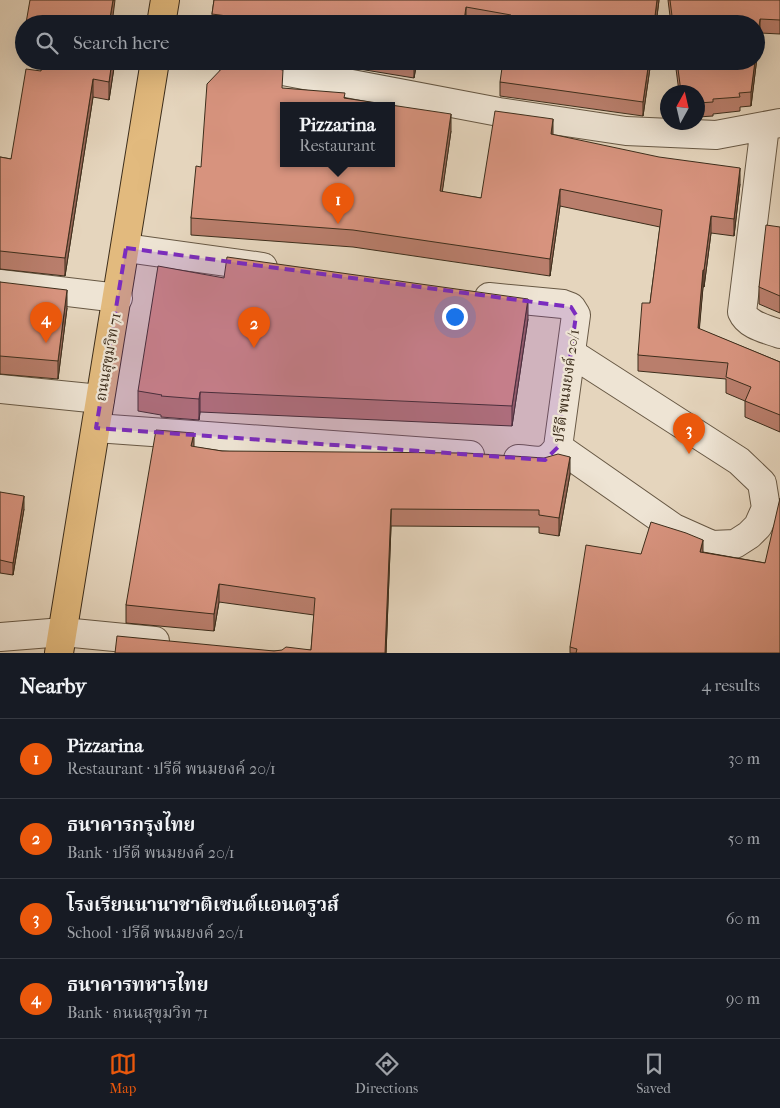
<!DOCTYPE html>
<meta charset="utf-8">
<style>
body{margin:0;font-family:"IM FELL French Canon","Noto Serif Thai",serif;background:#242831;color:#f1f3f6}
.compass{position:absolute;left:660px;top:85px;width:45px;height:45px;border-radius:50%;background:#171b24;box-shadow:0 5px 20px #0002;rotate:8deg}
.you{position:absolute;left:454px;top:316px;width:18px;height:18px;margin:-12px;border:4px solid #fff;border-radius:50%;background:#1a73e8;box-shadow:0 0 0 8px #1a73e833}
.badge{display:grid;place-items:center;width:32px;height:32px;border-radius:50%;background:#ea580c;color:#fff;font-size:16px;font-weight:700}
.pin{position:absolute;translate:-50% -41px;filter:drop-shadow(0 1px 2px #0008)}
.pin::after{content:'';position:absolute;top:26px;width:18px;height:15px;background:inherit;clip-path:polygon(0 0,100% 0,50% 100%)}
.popup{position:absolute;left:280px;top:102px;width:115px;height:65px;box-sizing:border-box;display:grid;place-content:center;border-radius:0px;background:#171b24;filter:drop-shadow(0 1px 4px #0005);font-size:16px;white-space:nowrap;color:#9ea1a6}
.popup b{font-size:19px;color:#f1f3f6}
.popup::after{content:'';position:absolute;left:50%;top:100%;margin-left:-10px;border:10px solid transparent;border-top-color:#171b24}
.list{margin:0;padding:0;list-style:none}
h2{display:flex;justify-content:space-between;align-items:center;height:65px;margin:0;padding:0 20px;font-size:21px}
h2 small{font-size:16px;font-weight:400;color:#9ea1a6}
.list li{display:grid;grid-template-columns:32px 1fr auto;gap:15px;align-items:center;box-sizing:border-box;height:80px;padding:0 20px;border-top:1px solid #363941}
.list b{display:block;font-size:19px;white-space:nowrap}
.list p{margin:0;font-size:16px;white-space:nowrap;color:#9ea1a6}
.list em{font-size:16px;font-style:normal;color:#9ea1a6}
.icon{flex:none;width:28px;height:28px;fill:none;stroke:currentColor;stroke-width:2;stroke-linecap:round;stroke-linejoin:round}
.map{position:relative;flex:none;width:780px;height:653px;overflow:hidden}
.search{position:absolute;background:#171b24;box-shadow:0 5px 20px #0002;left:15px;right:15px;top:15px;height:55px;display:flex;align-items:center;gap:12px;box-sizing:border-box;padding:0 18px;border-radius:28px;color:#9ea1a6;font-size:19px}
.sheet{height:385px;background:#171b24}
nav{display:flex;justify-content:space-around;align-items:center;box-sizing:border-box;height:70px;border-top:1px solid #363941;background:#171b24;font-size:14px;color:#9ea1a6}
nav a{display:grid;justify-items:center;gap:2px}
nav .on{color:#ea580c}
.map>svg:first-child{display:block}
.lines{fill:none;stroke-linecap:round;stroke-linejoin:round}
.minor-casing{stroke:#675844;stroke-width:30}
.major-casing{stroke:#3d2e1c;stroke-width:30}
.minor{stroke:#eee4d4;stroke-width:28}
.major{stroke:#e2ba7e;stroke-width:28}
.wall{fill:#b97e6c;stroke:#3d2e1c}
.shaded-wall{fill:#966758;stroke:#3d2e1c}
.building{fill:#d7937e;stroke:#3d2e1c;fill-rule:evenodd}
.marked{fill:#7b2cbf;fill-opacity:0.2;stroke:#7b2cbf;stroke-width:4;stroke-dasharray:10 6;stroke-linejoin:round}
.labels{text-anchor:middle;stroke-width:4.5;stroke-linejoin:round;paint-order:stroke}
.street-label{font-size:15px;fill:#3d2e1c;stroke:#eee4d4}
</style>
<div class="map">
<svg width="780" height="653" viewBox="0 0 780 653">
<rect width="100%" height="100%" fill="#e5d5bd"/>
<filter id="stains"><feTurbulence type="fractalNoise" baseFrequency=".004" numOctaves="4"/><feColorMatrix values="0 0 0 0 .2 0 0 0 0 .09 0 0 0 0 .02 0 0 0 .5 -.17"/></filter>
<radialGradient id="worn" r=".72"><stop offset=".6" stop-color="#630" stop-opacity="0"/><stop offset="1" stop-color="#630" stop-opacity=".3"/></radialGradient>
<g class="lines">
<g class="minor-casing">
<path id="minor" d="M231,61L499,112L626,131L716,135L780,123
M765,126L742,312C748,326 767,329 780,334
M126,248L263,267
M0,284L118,298
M489,297L563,304L571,307L576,315L558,447C546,466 537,460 518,459
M0,389L100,399
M96,428L470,455
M558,447L674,528L712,545L735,544L749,535L758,526L766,508L762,483L739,461L571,353
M0,637L63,632L155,641"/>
</g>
<g class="major-casing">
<path id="major" d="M161,24L165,0
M59,653L155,61"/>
</g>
<use href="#minor" class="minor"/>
<use href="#major" class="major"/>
</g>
<path class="wall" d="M214,0H659L656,24H478L466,22V24H212V14Z
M668,0H780V34L760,33L751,106L740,107V111L713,114V116L698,117V92H679L675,61H756V24H671Z
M43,61H115L109,100L93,97L65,276L0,269V157L11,159L41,71Z
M347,61H417L414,78L347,67Z
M651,61L643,116L500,96V82Z
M345,98L451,131L442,192L481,198L553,135L740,184L734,236L711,233L704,287H703L699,329L780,362V432L745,417V401L726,393V379L638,371V355L650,303L660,227L560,206L550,276L353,247L191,235V218L201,167Z
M780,227V313L759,304V287Z
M224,278L528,319L512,426L200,412L199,420L161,417V415L138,411V391Z
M0,282L67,308L58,379L0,374Z
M194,447L222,451L570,474L559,536L539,533V527L391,526L386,653H115L274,651L311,650L314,615L219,602L214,631L126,623V605Z
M0,492L24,509L13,575L0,573Z
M703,552L765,563L780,653H570V647L641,554Z"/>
<path class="shaded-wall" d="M113,0H115L112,24H109Z
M657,0H659L656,24H654Z
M466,7V24H464V21Z
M760,19V33L751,106V92L755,61H756V48Z
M112,61H115L109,100V82Z
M415,61H417L414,78V64Z
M649,61H651L643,116V102Z
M93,79V97L65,276V258Z
M451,114V131L440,208V191Z
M553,119V136L551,134Z
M740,168V184L734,236V219Z
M560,189V206L550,276V259Z
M711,216V233L704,287V270Z
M703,270V287L698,345V328Z
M67,290V308L58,379V361Z
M528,299V319L512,426V406Z
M200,392V412L199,420V399Z
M194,433V451L191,446Z
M570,457V474L559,536V518Z
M24,496V509L13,575V563Z
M391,509V526L386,653H385Z
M703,540V558L700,552Z
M219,584V602L214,631V614Z"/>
<path class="building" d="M30,0H113L109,24H33L26,23Z
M214,0H657L654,24H509L511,15L466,7L464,21L423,16L422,24H226L227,16L212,14Z
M670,0H780V20L760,19L756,48V24H673Z
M43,61H112L109,82L93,79L65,258L0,251V157L11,159L26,69L41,71Z
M229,61H236L283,70L282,88L345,93L344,98L451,114L440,191L481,198L495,111L553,119L551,134L659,157L740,168L734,219L711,216L704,270H703L698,328L780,362V415L745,401L751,387L726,377L728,363L638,355L642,303H650L662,210L560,189L550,259L353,230L191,218L196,166L201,167L207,84ZM284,105H392V163H284Z
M397,61H415L414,64Z
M503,61H649L643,102L500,82Z
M677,61H755L751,92L739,93L740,97L713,99V102L698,103V92H681Z
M766,225L780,227V296L759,287Z
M227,257L528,299L512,406L200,392L199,399L161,396L162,395L138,391L158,266L224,278Z
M0,282L67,290L58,361L0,356Z
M156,430L194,433L191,446L222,451L466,453L544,458L558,454L570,457L559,518L539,515V510L391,509L385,653H115L117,636L274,651L282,650L286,647L311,650L315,598L219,584L214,614L126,605Z
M0,492L24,496L13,563L0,560Z
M780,498V653H576L577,649L570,647L586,545L641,554L651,522L686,533L703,540L700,552L765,563Z"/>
<path class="marked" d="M126,248L571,307L576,315L558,447L545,460L96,428Z"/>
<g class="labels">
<g class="street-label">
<text transform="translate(108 357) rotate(-80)" y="5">ถนนสุขุมวิท 71</text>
<text transform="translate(566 386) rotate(-82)" y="5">ปรีดี พนมยงค์ 20/1</text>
</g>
</g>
<rect width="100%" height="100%" filter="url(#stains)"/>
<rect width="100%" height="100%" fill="url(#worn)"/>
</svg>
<svg class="compass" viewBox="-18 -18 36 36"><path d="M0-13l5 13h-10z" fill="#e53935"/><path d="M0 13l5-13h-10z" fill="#9ea1a6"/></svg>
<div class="you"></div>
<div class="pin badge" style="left:338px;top:224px">1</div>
<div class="popup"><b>Pizzarina</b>Restaurant</div>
<div class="pin badge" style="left:254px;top:348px">2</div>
<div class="pin badge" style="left:689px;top:454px">3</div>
<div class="pin badge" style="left:46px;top:343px">4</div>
<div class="search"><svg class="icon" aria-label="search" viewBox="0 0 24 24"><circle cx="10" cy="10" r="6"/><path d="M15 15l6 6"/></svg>Search here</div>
</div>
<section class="sheet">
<h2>Nearby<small>4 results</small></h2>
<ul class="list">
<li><span class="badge">1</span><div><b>Pizzarina</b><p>Restaurant · ปรีดี พนมยงค์ 20/1</p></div><em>30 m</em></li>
<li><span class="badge">2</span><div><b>ธนาคารกรุงไทย</b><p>Bank · ปรีดี พนมยงค์ 20/1</p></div><em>50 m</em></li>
<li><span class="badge">3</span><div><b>โรงเรียนนานาชาติเซนต์แอนดรูวส์</b><p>School · ปรีดี พนมยงค์ 20/1</p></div><em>60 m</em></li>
<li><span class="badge">4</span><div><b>ธนาคารทหารไทย</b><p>Bank · ถนนสุขุมวิท 71</p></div><em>90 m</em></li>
</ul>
</section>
<nav>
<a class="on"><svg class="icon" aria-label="map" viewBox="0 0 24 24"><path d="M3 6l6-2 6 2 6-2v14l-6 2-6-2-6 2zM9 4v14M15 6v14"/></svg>Map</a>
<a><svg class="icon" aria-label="directions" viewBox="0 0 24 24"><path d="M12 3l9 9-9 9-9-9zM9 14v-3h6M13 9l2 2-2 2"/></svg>Directions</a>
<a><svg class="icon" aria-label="saved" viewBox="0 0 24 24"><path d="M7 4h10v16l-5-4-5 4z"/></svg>Saved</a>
</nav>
